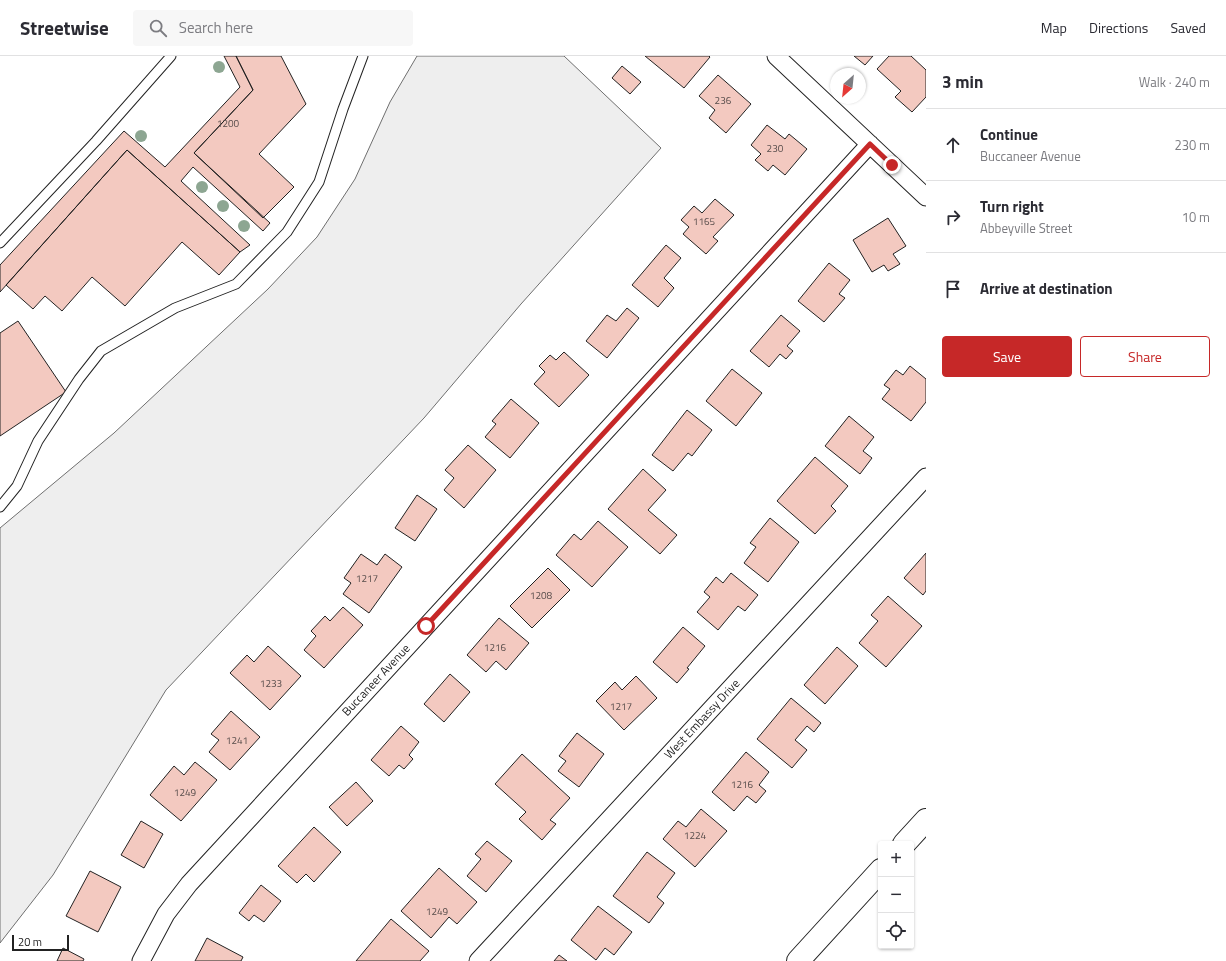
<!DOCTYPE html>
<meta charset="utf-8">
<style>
body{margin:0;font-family:"Titillium Web",sans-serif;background:#f7f7f7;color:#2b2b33}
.controls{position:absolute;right:12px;bottom:12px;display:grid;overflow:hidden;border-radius:4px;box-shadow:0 1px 3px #0004}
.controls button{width:36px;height:36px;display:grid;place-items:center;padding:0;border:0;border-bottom:1px solid #e1e1e2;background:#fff;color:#2b2b33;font:20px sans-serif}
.compass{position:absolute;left:830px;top:12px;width:36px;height:36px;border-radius:50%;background:#fff;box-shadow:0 1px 3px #0004;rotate:207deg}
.scale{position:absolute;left:12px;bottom:10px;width:57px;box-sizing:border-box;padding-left:4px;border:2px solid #222;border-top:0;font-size:11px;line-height:14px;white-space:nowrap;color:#222;-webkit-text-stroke:3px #fff;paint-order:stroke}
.stop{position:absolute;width:12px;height:12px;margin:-9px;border:3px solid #c62828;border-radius:50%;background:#fff}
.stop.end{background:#c62828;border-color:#fff;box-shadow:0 1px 4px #0008}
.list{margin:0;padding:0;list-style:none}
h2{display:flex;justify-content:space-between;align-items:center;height:52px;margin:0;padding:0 16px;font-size:17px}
h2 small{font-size:13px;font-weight:400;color:#7c7c81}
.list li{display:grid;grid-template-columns:26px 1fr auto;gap:12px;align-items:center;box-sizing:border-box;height:72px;padding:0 16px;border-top:1px solid #e1e1e2}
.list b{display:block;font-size:15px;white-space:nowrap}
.list p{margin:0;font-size:13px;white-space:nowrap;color:#7c7c81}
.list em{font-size:13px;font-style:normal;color:#7c7c81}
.actions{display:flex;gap:8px;padding:12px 16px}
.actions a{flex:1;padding:9px 0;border:1px solid #c62828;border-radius:4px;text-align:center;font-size:14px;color:#c62828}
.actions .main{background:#c62828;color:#fff}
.icon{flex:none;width:22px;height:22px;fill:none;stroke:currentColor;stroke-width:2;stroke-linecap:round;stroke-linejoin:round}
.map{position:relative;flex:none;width:926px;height:905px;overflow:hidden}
header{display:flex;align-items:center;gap:24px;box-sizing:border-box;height:56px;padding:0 20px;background:#fff;border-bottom:1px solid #e1e1e2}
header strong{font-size:19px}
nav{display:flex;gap:22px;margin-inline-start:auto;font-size:14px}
.search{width:280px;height:36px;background:#f7f7f7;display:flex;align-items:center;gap:10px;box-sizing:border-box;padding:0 14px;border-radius:4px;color:#7c7c81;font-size:15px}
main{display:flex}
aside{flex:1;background:#fff}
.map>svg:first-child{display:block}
.green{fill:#eee;stroke:#6f6f6f}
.building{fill:#f3c9c0;stroke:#222}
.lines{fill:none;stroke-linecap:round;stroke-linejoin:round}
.service-casing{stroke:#222;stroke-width:11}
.minor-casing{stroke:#222;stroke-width:19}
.motorway-casing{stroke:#222;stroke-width:24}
.service{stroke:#fff;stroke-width:9}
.minor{stroke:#fff;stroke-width:17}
.motorway{stroke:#fff;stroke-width:22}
.tree{fill:#8da692}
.route{stroke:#c62828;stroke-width:5}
.labels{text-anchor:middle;stroke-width:3;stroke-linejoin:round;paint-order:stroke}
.number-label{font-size:10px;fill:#564c4a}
.street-label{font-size:12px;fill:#222;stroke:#fff}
</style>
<header>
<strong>Streetwise</strong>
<div class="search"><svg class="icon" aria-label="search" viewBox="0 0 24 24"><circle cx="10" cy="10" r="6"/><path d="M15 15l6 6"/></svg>Search here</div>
<nav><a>Map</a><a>Directions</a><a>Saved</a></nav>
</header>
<main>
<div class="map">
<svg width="926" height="905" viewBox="0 0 926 905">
<rect width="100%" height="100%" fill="#fff"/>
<path class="green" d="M417,0H564L661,92L521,248L424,362L166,634L53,819L0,887V472L114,377L268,233L317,181L355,123L390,46Z"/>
<path class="building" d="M224,0H236L253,34L194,97L270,167L263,175L193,111L181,125L250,189L240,196L127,94L0,236V209L124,75L165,111L240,31Z
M236,0H281L306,48L259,98L294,131L263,162L194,97L253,34Z
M645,0H709L710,1L684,32Z
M854,0H873L865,9Z
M889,0H911L926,14V41L912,56L895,41L901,35L877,13Z
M622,10L641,26L630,38L612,22Z
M718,19L751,48L726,77L709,62L715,54L699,40Z
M767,69L785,83L789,78L807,93L785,119L773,109L768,115L755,104L761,98L751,89Z
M127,94L240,196L219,219L182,186L125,250L92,221L62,255L45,240L33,253L6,229Z
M715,143L734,159L713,181L718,185L706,198L683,178L689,171L681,164L694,150L702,157Z
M888,162L906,190L893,198L900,208L888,215L884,209L872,216L853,184Z
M666,189L681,202L664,222L674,232L658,251L632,229Z
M829,207L850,224L839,238L845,242L824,266L798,245Z
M627,252L639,262L607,302L586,285L607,259L616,265Z
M781,259L800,275L787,290L793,295L786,303L780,298L769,311L750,295Z
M18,265L66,336L0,380V277Z
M564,296L589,319L559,351L534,328L545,316L539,310L550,299L556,304Z
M910,310L926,323V346L911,365L882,343L890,333L884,329L896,314L903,319Z
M732,313L762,337L736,370L706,345Z
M511,343L539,367L510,402L485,381L496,368L492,365Z
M687,354L712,374L692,400L688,397L673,415L652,399Z
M849,360L874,381L863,395L872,402L860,418L825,390Z
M468,389L496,414L464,452L444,434L454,422L445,414Z
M815,401L848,430L831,450L836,455L815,478L777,445Z
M643,413L666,434L648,454L677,479L660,498L608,453Z
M417,439L437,453L415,485L395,472Z
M770,462L799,486L768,526L744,507L756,491L750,487Z
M598,465L628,491L592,531L556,499L574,478L581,484Z
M926,497V535L923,539L904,522Z
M361,498L377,509L385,498L402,511L369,557L343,538L351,527L344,522Z
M548,512L570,534L532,572L510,550Z
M731,517L758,539L745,555L738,550L718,574L697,556L710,541L704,536L716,521L723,527Z
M888,540L922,570L886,611L859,587L878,565L871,559Z
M343,551L363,569L324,612L304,594L316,580L311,575L325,560L330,565Z
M499,562L529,587L506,614L496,605L486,616L467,599Z
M683,571L705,590L687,612L689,613L677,627L653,606Z
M268,590L301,620L270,654L230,617L247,599L254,606Z
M837,591L858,610L825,648L804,629Z
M450,618L470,636L444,666L424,648Z
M636,620L657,642L624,674L596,645L615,626L622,634Z
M791,642L821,667L814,676L807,670L795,684L807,694L792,712L757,683Z
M231,655L260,681L230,714L209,696L219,684L211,678Z
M401,670L419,686L409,699L413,703L404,713L399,709L389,720L371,704Z
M577,677L604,698L579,731L558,715L566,705L559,700Z
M746,696L769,716L759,729L766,735L756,747L747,740L734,755L712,736Z
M522,698L570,742L550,764L556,768L542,784L519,763L526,756L495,728Z
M195,706L217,724L181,765L150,739L174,710L184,719Z
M356,726L373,745L347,770L329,751Z
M701,753L727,775L695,811L663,783L678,765L686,771Z
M141,765L163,778L144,812L121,799Z
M314,771L341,796L314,826L306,818L297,827L278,810Z
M487,785L512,805L486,836L467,820L481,803L475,798Z
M647,796L675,817L657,841L664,847L649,867L613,840Z
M439,812L477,846L457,868L449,861L431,882L401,855Z
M90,815L121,831L98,876L66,860Z
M261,829L281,845L264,866L254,859L249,865L239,857Z
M598,850L632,876L614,899L605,892L596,904L571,884Z
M391,863L429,895L420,905H356Z
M207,882L243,901L241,905H195Z
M63,892L84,903L83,905H57Z
M559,899L567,905H554Z"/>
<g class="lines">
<g class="service-casing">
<path id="service" d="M0,187L96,85L171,0
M0,451L17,430L38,385L79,323L101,295L175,252L236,228L287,176L319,126L343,53L363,0"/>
</g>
<g class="minor-casing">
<path id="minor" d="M776,0L926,141
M141,905L166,858L189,828L870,88
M478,905L926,421"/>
</g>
<g class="motorway-casing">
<path id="motorway" d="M904,788L926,764
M798,905L881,814"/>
</g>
<use href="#service" class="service"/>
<use href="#minor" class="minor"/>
<use href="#motorway" class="motorway"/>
</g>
<g class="tree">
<circle cx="219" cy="11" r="6"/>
<circle cx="141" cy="80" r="6"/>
<circle cx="202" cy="131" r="6"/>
<circle cx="223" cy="150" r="6"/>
<circle cx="244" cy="170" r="6"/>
</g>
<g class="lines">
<path class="route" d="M426,570L870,88L892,109"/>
</g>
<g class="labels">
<g class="number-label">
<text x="723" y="48">236</text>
<text x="228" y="71">1200</text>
<text x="775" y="96">230</text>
<text x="704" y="169">1165</text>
<text x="367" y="526">1217</text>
<text x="541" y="543">1208</text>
<text x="495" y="595">1216</text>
<text x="271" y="631">1233</text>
<text x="621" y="654">1217</text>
<text x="237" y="688">1241</text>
<text x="742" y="732">1216</text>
<text x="185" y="740">1249</text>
<text x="695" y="783">1224</text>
<text x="437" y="859">1249</text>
</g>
<g class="street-label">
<text transform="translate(376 624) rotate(-47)" y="4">Buccaneer Avenue</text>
<text transform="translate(702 663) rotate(-47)" y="4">West Embassy Drive</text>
</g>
</g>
</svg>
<div class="controls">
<button>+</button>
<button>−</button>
<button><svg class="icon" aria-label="locate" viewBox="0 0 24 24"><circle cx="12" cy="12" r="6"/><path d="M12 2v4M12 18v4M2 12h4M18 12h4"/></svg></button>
</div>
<svg class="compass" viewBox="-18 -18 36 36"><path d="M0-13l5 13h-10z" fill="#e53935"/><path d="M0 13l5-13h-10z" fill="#7c7c81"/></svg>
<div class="scale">20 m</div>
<div class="stop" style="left:426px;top:570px"></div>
<div class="stop end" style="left:892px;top:109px"></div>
</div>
<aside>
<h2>3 min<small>Walk · 240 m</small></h2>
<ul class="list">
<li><svg class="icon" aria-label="ahead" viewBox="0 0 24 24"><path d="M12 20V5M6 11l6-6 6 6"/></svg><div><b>Continue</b><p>Buccaneer Avenue</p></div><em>230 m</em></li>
<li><svg class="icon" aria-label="right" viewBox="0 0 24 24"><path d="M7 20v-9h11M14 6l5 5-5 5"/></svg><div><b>Turn right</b><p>Abbeyville Street</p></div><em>10 m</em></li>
<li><svg class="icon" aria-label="arrive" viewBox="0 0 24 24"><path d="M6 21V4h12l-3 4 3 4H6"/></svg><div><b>Arrive at destination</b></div></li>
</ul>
<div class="actions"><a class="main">Save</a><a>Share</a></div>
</aside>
</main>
